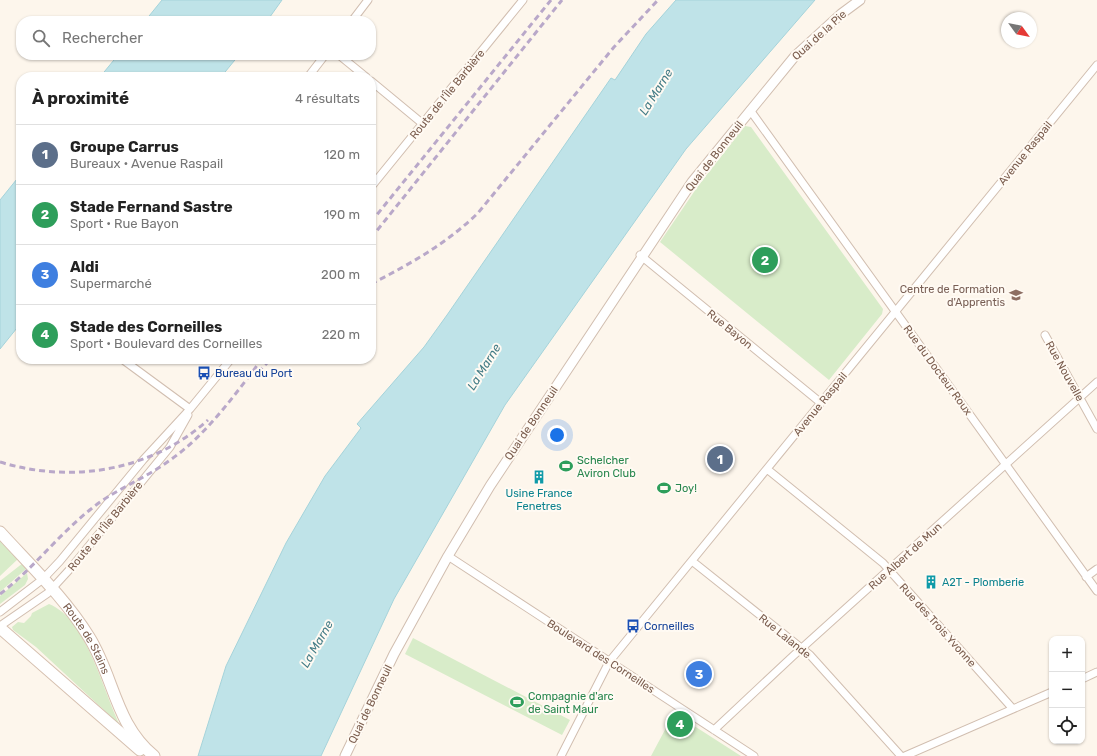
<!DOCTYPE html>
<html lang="fr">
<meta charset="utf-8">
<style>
body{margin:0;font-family:Rubik,sans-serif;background:#f2f2f2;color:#222}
.controls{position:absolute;right:12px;bottom:12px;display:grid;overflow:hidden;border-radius:8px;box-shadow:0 1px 3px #0004}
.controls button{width:36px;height:36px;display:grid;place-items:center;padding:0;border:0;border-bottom:1px solid #e0e0e0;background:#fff;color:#222;font:20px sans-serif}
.compass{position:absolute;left:1001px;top:12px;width:36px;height:36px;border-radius:50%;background:#fff;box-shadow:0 1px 3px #0004;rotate:123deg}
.you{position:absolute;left:557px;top:435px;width:14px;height:14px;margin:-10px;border:3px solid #fff;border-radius:50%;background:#1a73e8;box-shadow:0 0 0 6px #1a73e833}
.badge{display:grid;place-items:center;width:26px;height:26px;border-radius:50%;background:#ea580c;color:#fff;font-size:13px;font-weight:700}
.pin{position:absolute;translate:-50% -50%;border:2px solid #fff;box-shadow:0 1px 4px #0006}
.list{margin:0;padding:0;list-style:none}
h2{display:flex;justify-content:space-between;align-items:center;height:52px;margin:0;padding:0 16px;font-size:17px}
h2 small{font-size:13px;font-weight:400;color:#767676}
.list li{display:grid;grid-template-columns:26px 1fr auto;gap:12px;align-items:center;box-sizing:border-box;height:60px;padding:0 16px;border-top:1px solid #e0e0e0}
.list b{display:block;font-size:15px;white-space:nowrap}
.list p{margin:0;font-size:13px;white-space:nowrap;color:#767676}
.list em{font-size:13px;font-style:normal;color:#767676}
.icon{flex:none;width:22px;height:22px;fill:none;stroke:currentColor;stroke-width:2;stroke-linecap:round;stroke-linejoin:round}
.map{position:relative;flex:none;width:1097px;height:756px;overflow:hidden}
.search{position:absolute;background:#fff;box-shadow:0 1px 3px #0004;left:16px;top:16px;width:360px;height:44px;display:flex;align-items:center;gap:10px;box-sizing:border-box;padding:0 14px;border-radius:16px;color:#767676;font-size:15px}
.panel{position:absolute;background:#fff;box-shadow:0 1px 3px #0004;left:16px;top:72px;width:360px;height:292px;border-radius:16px}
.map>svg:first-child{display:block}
.green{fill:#d8ecc9}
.water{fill:#bfe3e8;stroke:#a5d3da}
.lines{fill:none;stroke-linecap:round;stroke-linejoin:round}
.minor-casing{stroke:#d1beb0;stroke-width:9}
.tertiary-casing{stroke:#d1beb0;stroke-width:11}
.secondary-casing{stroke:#d6c0b0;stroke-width:13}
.minor{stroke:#fff;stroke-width:7}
.tertiary{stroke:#fff;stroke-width:9}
.secondary{stroke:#fff;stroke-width:11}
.rail{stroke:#b9a8c9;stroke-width:3;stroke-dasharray:6 4;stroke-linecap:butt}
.labels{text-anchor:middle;stroke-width:4;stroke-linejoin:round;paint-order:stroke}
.street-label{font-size:11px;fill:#7a5c4d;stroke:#fffaf3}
.education-label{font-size:11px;fill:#785e54;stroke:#fffaf3;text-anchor:end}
.transit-label{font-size:11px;fill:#164399;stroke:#fffaf3;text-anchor:start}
.leisure-label{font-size:11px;fill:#27864d;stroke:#fffaf3;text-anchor:start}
.culture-label{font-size:11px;fill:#0d838f;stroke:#fffaf3}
.water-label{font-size:12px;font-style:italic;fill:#437c86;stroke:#fffaf3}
</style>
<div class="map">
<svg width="1097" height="756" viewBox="0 0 1097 756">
<rect width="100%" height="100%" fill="#fdf6ec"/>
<path class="green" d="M745,126L751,127L883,309L882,314L829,380L660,242L698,186Z
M0,536L19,558L0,576Z
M23,563L27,568L0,592V581Z
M27,573L28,579L25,585L0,604V596Z
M49,604C87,619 103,691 120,725L36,647L13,630L12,627L18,622L24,623L31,616L32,613Z
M413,638L570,720L562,735L405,654Z
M674,713L741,756H651Z"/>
<path class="water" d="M162,0H282L267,21H145Z
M676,0H815L686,149L505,405L394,599L321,756H198L226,666L286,543L325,476L361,428L357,424L424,347L447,315L611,78L615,80L646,34Z
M118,55H239L221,77H100Z
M21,174V323L0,349V200Z"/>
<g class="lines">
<g class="minor-casing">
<path id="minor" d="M352,21L368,0
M339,55L366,77
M308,77L325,55
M371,81L423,124
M750,110L1097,591
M371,187L523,0
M640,255L821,403
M1045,335L1097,429
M122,359L190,409
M767,469L883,563L1013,709
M448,556L754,756
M692,561L810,655L901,756
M1086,577L1097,569
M0,612L43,579L60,561L143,460L190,409L231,359
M0,626L48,593L70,569L170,447L188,415
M1082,679L1097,672
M714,730L793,656L1097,382
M561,756L609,662L1097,65
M905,756L1052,692"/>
</g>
<g class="tertiary-casing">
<path id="tertiary" d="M345,756L394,654L448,556L490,486L692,182L795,56L841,14L860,0"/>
</g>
<g class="secondary-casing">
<g id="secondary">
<path id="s1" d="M0,532C30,565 65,598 89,637C114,677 115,724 154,756"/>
<path d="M0,628L140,750"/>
</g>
</g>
<use href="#minor" class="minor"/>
<use href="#tertiary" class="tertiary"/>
<use href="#secondary" class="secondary"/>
<path class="rail" d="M371,222L551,0
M371,238L562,0
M371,284C410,264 446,244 478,213L614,47L658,0
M258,372L271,359
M0,462C72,484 151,471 208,420
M0,594C33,569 58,535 91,509C114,490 142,480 166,463C206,436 233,397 262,359"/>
</g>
<defs>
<g id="university-bare" transform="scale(1.08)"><path d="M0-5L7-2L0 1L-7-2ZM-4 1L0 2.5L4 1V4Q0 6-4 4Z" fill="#8d6e63" stroke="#fffaf3" stroke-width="2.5" paint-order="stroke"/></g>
<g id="bus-bare" transform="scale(1.08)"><path d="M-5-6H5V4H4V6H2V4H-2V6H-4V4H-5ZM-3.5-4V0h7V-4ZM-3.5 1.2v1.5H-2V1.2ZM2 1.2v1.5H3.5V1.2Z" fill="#1a4fb4" stroke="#fffaf3" stroke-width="2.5" paint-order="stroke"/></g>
<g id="stadium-bare" transform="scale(1.08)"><path d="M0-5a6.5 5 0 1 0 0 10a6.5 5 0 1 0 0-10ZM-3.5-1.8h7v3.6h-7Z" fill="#2e9e5b" stroke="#fffaf3" stroke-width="2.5" paint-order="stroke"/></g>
<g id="building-bare" transform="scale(1.08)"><path d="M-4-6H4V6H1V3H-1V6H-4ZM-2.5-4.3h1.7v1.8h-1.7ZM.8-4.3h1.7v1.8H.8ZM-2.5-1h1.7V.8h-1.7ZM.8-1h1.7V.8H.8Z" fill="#0f9aa8" stroke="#fffaf3" stroke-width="2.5" paint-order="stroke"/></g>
</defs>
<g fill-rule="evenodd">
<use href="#university-bare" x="1016" y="295"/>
<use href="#bus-bare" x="204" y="373"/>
<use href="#stadium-bare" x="566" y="466"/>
<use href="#building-bare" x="539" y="477"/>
<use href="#stadium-bare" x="664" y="488"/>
<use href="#building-bare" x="931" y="582"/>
<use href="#bus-bare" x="633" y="626"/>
<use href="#stadium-bare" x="517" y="702"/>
</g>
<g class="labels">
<g class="street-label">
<text transform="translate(819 35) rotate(-42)" y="4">Quai de la Pie</text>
<text transform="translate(447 94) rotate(-51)" y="4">Route de l'Île Barbière</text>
<text transform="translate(1025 153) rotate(-51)" y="4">Avenue Raspail</text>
<text transform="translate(714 156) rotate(-52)" y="4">Quai de Bonneuil</text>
<text transform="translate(730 329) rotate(39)" y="4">Rue Bayon</text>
<text transform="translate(938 370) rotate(54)" y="4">Rue du Docteur Roux</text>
<text transform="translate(1065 371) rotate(61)" y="4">Rue Nouvelle</text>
<text transform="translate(820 404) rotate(-51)" y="4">Avenue Raspail</text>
<text transform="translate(531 423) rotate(-56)" y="4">Quai de Bonneuil</text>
<text transform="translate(105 526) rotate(-51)" y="4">Route de l'Île Barbière</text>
<text transform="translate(905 556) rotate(-42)" y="4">Rue Albert de Mun</text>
<text transform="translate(938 625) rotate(48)" y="4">Rue des Trois Yvonne</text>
<text transform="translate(785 636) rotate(39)" y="4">Rue Lalande</text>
<text dy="4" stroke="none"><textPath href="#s1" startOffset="138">Route de Stains</textPath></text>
<text transform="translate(601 656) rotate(33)" y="4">Boulevard des Corneilles</text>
<text transform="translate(370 704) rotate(-64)" y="4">Quai de Bonneuil</text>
</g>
<g class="education-label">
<text x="1005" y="293">Centre de Formation<tspan x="1005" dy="13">d'Apprentis</tspan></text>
</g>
<g class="transit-label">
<text x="215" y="377">Bureau du Port</text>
<text x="644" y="630">Corneilles</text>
</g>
<g class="leisure-label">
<text x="577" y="464">Schelcher<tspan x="577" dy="13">Aviron Club</tspan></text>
<text x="675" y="492">Joy!</text>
<text x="528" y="700">Compagnie d'arc<tspan x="528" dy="13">de Saint Maur</tspan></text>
</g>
<g class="culture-label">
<text x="539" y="497">Usine France<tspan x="539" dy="13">Fenetres</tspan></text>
<text x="942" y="586" text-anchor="start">A2T - Plomberie</text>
</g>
<g class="water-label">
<text transform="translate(656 92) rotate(-58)" y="4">La Marne</text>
<text transform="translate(484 367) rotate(-58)" y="4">La Marne</text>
<text transform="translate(317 644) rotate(-60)" y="4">La Marne</text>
</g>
</g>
</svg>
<div class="controls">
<button>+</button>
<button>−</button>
<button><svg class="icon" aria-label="locate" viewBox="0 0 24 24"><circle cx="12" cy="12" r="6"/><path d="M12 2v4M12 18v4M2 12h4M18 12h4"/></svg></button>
</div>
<svg class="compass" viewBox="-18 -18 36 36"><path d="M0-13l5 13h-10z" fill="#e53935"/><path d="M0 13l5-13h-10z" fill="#767676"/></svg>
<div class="you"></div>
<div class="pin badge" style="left:720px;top:459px;background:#5c6f8a">1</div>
<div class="pin badge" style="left:765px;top:260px;background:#2e9e5b">2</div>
<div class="pin badge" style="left:699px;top:674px;background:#3f7fe0">3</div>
<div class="pin badge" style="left:680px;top:724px;background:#2e9e5b">4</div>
<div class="search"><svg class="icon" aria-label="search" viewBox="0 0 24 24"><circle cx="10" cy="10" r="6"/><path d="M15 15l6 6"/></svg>Rechercher</div>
<section class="panel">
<h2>À proximité<small>4 résultats</small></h2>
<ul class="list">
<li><span class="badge" style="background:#5c6f8a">1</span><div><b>Groupe Carrus</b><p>Bureaux · Avenue Raspail</p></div><em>120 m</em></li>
<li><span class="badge" style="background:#2e9e5b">2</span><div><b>Stade Fernand Sastre</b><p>Sport · Rue Bayon</p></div><em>190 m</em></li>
<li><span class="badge" style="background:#3f7fe0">3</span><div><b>Aldi</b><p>Supermarché</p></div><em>200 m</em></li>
<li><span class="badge" style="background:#2e9e5b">4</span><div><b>Stade des Corneilles</b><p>Sport · Boulevard des Corneilles</p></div><em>220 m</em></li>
</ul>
</section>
</div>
